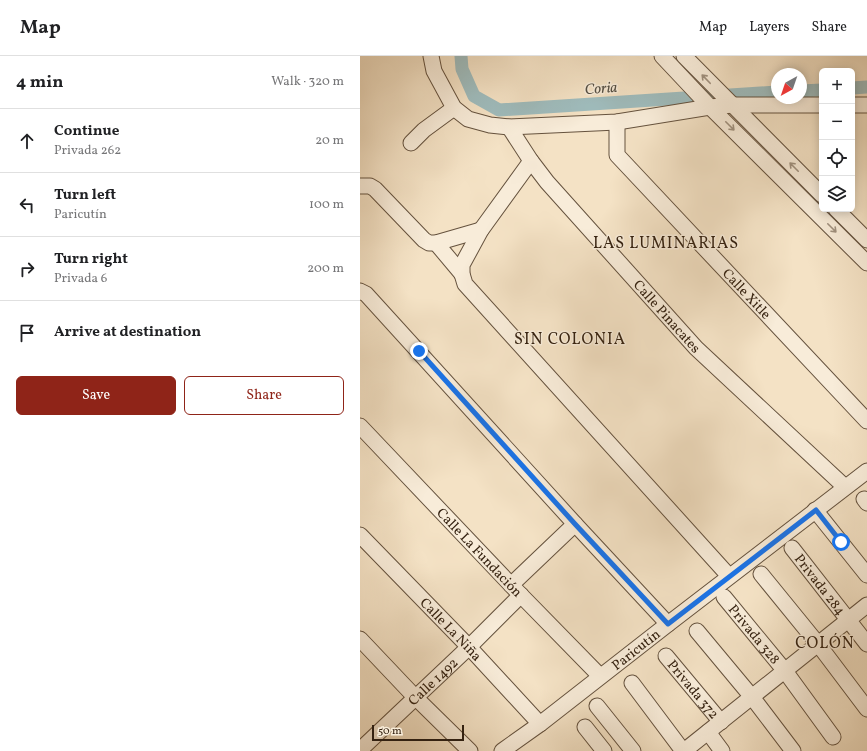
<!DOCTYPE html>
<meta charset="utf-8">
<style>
body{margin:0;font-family:Vollkorn,serif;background:#f6f6f6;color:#202124}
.controls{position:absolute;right:12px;top:12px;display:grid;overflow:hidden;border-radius:6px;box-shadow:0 2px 10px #0003}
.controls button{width:36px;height:36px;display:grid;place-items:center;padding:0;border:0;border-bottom:1px solid #e0e0e0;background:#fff;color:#202124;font:20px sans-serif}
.compass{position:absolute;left:411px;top:12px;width:36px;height:36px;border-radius:50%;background:#fff;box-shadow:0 2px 10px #0003;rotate:220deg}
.scale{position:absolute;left:12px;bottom:10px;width:92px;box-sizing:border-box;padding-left:4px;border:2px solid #352211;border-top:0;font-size:11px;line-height:14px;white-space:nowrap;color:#352211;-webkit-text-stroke:3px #f8ecd9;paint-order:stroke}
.stop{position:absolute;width:12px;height:12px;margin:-9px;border:3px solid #1a73e8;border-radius:50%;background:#fff}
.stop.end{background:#1a73e8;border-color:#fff;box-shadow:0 1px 4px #0008}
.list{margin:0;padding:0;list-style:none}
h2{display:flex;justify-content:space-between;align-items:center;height:52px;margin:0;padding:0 16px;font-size:17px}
h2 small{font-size:13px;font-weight:400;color:#757577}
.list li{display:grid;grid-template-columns:26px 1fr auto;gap:12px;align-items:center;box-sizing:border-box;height:64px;padding:0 16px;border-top:1px solid #e0e0e0}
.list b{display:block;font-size:15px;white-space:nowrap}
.list p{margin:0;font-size:13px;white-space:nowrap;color:#757577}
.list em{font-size:13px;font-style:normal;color:#757577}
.actions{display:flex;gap:8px;padding:12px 16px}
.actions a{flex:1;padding:9px 0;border:1px solid #8f2418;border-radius:6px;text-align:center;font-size:14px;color:#8f2418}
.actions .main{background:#8f2418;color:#fff}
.icon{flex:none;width:22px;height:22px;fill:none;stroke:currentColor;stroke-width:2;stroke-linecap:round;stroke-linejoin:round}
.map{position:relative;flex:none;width:507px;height:695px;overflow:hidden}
header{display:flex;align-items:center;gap:24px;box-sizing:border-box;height:56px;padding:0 20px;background:#fff;border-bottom:1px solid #e0e0e0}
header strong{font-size:19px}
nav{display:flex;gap:22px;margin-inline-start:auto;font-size:14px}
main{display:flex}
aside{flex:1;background:#fff}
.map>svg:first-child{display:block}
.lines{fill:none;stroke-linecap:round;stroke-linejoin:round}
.canal{stroke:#9fbcbd;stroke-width:13}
.minor-casing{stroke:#65523e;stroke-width:17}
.minor{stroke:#f8ecd9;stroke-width:15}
.oneway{stroke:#a0917f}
.route{stroke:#1a73e8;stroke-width:5}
.labels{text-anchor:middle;stroke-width:3;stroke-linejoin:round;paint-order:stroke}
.street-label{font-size:14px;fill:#352211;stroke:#f8ecd9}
.water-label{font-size:15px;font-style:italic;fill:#555045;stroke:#f8ecd9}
.quarter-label{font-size:16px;letter-spacing:1px;fill:#352211;stroke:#f8ecd9}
</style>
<header>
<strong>Map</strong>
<nav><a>Map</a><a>Layers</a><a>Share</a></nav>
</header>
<main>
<aside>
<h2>4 min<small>Walk · 320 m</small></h2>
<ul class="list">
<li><svg class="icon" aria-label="ahead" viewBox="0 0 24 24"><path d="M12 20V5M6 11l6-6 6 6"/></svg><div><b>Continue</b><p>Privada 262</p></div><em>20 m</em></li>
<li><svg class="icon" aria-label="left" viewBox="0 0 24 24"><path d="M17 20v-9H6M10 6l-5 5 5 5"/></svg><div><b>Turn left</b><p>Paricutín</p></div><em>100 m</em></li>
<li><svg class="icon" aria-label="right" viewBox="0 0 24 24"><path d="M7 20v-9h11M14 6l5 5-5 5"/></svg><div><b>Turn right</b><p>Privada 6</p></div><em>200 m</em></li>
<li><svg class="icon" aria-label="arrive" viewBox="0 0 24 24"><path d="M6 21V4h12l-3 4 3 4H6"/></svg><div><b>Arrive at destination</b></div></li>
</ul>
<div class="actions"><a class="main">Save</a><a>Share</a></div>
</aside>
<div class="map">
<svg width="507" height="695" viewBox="0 0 507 695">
<rect width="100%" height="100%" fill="#f4e2c5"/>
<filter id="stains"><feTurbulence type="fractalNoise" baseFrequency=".005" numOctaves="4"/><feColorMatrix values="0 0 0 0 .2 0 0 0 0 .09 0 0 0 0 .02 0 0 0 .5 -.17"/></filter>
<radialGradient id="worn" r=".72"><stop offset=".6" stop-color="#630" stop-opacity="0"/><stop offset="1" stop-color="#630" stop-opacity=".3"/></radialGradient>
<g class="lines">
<path class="canal" d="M101,0L102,13L114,40L139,54L417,36
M492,32L507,31
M441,35L462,34"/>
<g class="minor-casing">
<g id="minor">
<path d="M71,0L74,15L94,52L108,63L130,69L149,71L257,66L350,51L373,49H462"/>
<path d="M302,0L350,51L507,207"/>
<path d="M324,0L462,139"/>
<path d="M492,49H507"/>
<path id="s1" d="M257,66V99L507,365"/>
<path id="s2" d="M149,71L171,105L187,126L336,292L485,431"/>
<path d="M51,87L64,74L94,52"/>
<path d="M171,105L121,174L102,209V218L105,228L369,520"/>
<path d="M0,130H10L15,133L64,184L69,187H76L121,174"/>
<path d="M476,153L507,184"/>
<path d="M76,187L102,218"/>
<path d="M0,235L6,238L215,468L308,568"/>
<path id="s3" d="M0,370L151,529L240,620"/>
<path d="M504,443L507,447"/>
<path d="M455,454L507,519"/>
<path id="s4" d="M0,479L109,591L180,668"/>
<path id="s5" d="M432,492L507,588"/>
<path d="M401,518L458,588L507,653"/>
<path d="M151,529L215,468"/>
<path id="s6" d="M364,541L425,615L473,681"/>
<path d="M337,575L392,641L433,695"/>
<path d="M0,583L55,641L110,695"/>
<path id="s7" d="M306,600L361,666"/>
<path d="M272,627L323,695"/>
<path d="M237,650L273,695"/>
<path d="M225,671L244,695"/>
<path d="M348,676L362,695"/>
<path id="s8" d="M0,694L109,591L161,539"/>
<path id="s9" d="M142,695L180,668L308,568L507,415"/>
<path d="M324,695L507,549"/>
</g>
</g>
<use href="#minor" class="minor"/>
</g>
<defs><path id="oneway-shaft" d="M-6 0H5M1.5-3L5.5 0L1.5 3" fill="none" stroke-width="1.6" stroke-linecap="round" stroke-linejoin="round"/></defs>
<g class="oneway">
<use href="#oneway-shaft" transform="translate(346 23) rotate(-134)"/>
<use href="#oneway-shaft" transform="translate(370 70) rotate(45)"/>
<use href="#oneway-shaft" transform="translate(434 111) rotate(-135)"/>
<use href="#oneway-shaft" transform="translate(472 172) rotate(45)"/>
</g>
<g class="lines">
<path class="route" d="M59,295L215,468L308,568L456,454L481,486"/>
</g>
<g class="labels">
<g class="street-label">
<text dy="5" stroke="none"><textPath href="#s1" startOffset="223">Calle Xitle</textPath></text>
<text dy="5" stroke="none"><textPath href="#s2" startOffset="247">Calle Pinacates</textPath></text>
<text dy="5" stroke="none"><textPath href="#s3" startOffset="174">Calle La Fundación</textPath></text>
<text dy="5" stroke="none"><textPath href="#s5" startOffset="46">Privada 284</textPath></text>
<text dy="5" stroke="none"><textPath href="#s4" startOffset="131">Calle La Niña</textPath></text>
<text dy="5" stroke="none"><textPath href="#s6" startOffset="48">Privada 328</textPath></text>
<text dy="5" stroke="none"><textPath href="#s9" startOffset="168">Paricutín</textPath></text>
<text dy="5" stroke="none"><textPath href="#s8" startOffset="100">Calle 1492</textPath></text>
<text dy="5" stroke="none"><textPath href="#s7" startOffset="43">Privada 372</textPath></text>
</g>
<g class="water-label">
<text transform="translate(241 32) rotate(-4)" y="5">Coria</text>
</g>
<g class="quarter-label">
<text x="306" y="192">LAS LUMINARIAS</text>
<text x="210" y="288">SIN COLONIA</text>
<text x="465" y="592">COLÓN</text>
</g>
</g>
<rect width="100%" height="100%" filter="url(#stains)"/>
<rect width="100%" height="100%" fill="url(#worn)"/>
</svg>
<div class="controls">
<button>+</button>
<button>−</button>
<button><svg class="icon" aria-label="locate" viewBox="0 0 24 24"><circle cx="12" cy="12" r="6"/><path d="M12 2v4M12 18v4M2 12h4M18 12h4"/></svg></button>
<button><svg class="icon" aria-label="layers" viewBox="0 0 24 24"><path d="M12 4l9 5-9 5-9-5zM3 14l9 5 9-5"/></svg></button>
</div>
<svg class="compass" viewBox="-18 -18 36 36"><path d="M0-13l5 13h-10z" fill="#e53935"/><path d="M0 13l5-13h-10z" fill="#757577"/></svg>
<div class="scale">50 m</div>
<div class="stop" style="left:481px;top:486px"></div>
<div class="stop end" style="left:59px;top:295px"></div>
</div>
</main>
